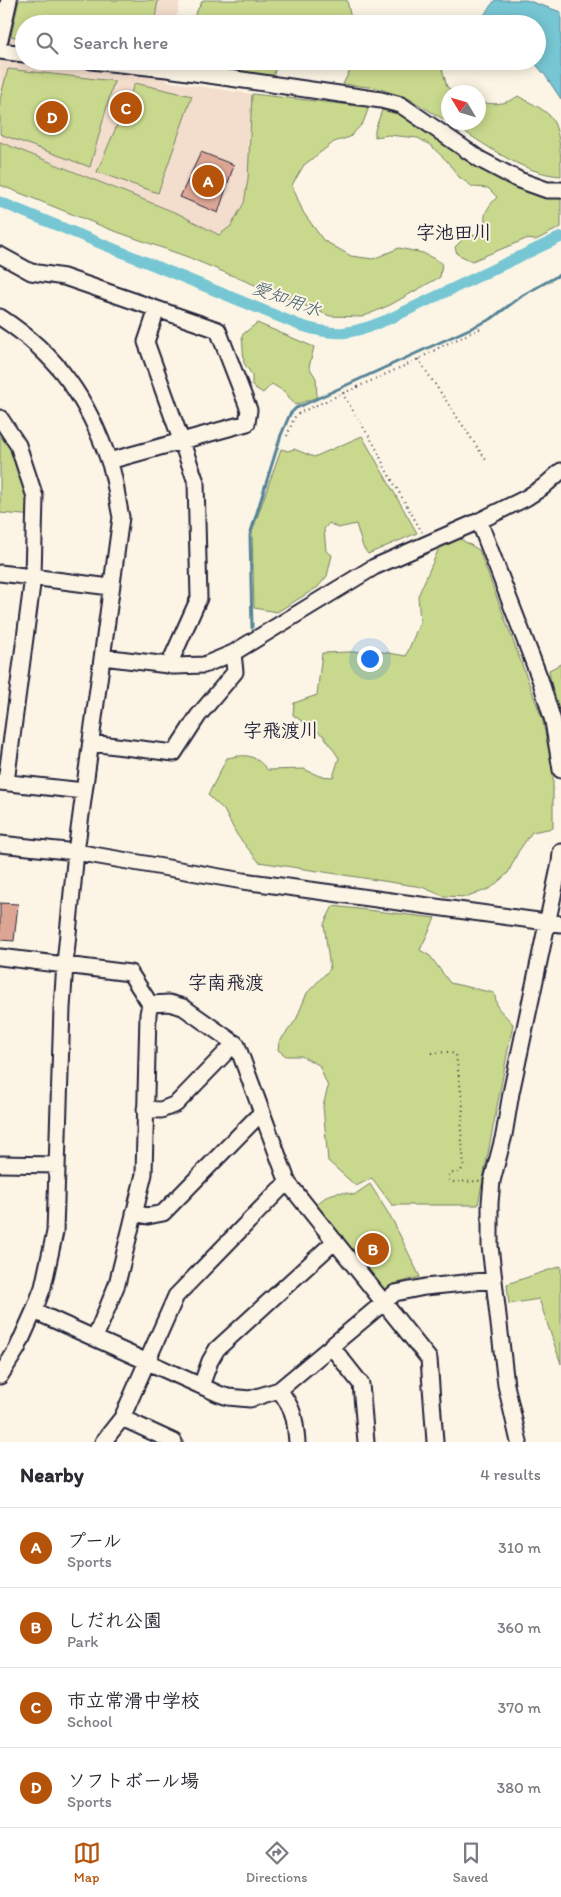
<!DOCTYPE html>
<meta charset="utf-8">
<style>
body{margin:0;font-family:Itim,"Klee One",sans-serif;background:#f7f7f7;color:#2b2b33}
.compass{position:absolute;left:441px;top:85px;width:45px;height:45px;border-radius:50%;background:#fff;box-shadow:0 2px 12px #0003;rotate:308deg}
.you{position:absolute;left:369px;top:658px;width:18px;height:18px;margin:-12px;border:4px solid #fff;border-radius:50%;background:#1a73e8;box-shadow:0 0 0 8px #1a73e833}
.badge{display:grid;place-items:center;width:32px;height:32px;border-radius:50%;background:#b45309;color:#fff;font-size:16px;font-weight:700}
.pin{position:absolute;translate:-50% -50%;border:2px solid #fff;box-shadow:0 1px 5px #0006}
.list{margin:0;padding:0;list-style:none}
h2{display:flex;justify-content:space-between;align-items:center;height:65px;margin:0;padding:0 20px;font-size:21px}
h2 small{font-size:16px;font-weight:400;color:#7c7c81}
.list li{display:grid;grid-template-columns:32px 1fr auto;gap:15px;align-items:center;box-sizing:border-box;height:80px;padding:0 20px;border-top:1px solid #e1e1e2}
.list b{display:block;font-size:19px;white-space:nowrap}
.list p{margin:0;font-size:16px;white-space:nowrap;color:#7c7c81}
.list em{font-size:16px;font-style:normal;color:#7c7c81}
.icon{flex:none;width:28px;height:28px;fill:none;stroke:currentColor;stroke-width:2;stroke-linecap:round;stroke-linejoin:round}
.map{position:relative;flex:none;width:561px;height:1442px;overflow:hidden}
.search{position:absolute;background:#fff;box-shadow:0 2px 12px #0003;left:15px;right:15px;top:15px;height:55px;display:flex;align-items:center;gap:12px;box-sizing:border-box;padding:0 18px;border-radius:28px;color:#7c7c81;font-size:19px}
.sheet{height:385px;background:#fff}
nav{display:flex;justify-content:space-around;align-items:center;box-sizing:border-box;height:70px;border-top:1px solid #e1e1e2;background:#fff;font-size:14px;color:#7c7c81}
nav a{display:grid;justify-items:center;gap:2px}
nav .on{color:#b45309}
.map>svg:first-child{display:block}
.built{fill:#f3ddcd}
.green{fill:#c8d98d;stroke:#757e64}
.water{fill:#77c6d3;stroke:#558496}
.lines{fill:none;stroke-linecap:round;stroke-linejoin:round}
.stream{stroke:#558496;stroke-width:3}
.canal{stroke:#77c6d3;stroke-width:11}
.building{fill:#dda694;stroke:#22223b}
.minor-casing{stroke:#22223b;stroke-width:19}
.path{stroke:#22223b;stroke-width:2;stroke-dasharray:1 4;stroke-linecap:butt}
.minor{stroke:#fcf5e5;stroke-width:15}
.labels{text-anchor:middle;stroke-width:4;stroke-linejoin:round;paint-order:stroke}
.water-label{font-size:18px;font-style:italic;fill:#405b70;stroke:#fcf5e5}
.quarter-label{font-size:19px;font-weight:bold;fill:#22223b;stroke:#fcf5e5}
</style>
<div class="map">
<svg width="561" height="1442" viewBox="0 0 561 1442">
<rect width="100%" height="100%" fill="#fcf5e5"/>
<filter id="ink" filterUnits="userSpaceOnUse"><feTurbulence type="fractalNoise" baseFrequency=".02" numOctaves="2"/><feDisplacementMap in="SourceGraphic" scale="10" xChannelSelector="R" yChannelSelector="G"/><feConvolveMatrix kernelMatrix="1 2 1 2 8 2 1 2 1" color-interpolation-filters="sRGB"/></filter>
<g filter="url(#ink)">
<path class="built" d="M0,0H180L176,24H24V61H169L165,81L252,94L248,179L243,203L231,226L219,235L179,214L0,142Z"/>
<path class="green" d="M19,0H158L154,24H24V39L11,36Z
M203,0H347L352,24H342L334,19C317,26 310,21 293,18L291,24H193V18Z
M196,61H278L272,80L197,66Z
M355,61H440L447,87L455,92H448V122L408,98L377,88L343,84Z
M8,69L114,81L90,167L0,134V99Z
M135,83L192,96L158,193L97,172Z
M252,94L369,107L363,123L350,137L334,142L304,165L292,185L303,212L323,240L351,256L373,259L399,248L423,253L442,263L440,277L390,305L362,317L330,316L185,256L109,229L0,185V142L179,214L219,235L231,226L244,203L248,179Z
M518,96C528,102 541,107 549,115C561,128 561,159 561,176C519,173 485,143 450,123L478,122L479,102C493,105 506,105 518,96Z
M382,110L408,117L462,158L504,181L542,196L561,199V227L536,240L526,239L472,261L457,254L455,247L468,234L478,236L487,229C481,215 488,207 497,197L488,188L473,187L459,177L447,161L430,145L418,138L388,135L375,137V130Z
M257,323L314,347L309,367L316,378L317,397L295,405L285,392L272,384L263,393L252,386V375L244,363L242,335Z
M0,418L18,445L35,516L0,513Z
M362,436L417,533L368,554L363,547L356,524L338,528L329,523L324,529L326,551L332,555L327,576L318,587L277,612L254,608L252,532L281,449L288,451L294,449L314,457Z
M457,537L479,550L542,718L553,770V828L532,832L518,852L508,873L491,888L468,897L443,896L422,887L259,862L237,835L224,810L208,795L227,758C248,754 253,754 268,770L304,769L319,776L333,777L339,758L324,736L293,715L294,703L317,695L322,653L377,651L406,656L420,622L418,596L440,546Z
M561,664V724L552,689L549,670Z
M333,906L435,918L420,950L430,956L450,983L494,993L498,1008L513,1024L478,1205H392L372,1178L356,1186L328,1161L323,1106L328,1087L319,1065L301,1056H286L278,1050L279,1042L296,1020L307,993L330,969L324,924Z
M370,1184L393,1221L420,1277L394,1284L375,1295L310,1211C324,1197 333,1188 354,1195Z
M561,1266V1364L539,1299L509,1304L507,1284Z"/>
<path class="water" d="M495,0H526L561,12V99L545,75L533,61H537V24H487L484,15Z"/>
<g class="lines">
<path class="stream" d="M252,628L250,535L281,435L290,414L296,408L303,405L491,319L523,295L561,274"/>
<path class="canal" d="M0,202L299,325C339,338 351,334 389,319L561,237"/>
</g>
<path class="building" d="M201,152L234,165L218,213L180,197Z
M0,903L18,904L14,941L0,940Z"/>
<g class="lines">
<g class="minor-casing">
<path id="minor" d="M0,40L9,0
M0,51L24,54
M91,61L167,69L381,100L401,105L481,160L519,180L547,190H561
M0,255L31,272L64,277L218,330L249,410L247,423L109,461
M157,309L146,342L196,482L199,598L172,658L171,666
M0,317C58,355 88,399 110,464C116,481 117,500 121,517L76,852L65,964L62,1008L55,1232L43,1287L34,1311L17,1349L0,1376
M0,418L18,445L35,497L33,577L6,782
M479,521L540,679L553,721L561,770
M0,573L110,587
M103,657L176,666L204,665L233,653L374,567L479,521L526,498L543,487L561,471
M91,743L174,753L198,716L235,672L233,653
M0,782L84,791
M0,844L76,852L243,881L561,924
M0,957L130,973L150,1004L169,1003L183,1007L237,1045L288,1183L429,1359L435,1442
M145,1109L161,1110L176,1104L235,1043
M0,1164L57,1165
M134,1213L148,1216L163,1213L256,1118L263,1115
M34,1311L219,1394L228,1397L250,1399L279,1390L395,1293L425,1287L494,1280
M95,1338L117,1284L144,1174L148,1014L150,1004
M331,1346L361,1384L366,1442
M201,1386L210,1361L217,1349L335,1241
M279,1390C294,1409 295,1418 297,1442
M122,1418L174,1442
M103,1442L122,1418L176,1296L279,1190L288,1183
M519,1442L506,1385L490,1246V1203L492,1181L504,1135L511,1093L560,863L561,852"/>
</g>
<path class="path" d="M418,359L486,460
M342,393L375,446L385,468L422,532
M287,436L294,418L299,413L413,362L442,346L482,328
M432,1053L449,1052L456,1055L463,1107L461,1131L464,1164L461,1171L449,1174V1180L453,1182L480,1181"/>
<use href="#minor" class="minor"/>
</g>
</g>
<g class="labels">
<g class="water-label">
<text transform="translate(287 299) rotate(20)" y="6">愛知用水</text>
</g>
<g class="quarter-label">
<text x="454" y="239">字池田川</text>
<text x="281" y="737">字飛渡川</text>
<text x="226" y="989">字南飛渡</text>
</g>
</g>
</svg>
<svg class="compass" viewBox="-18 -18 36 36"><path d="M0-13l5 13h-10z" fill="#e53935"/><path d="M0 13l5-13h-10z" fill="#7c7c81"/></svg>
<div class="you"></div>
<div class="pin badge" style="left:208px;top:181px">A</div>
<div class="pin badge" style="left:373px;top:1249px">B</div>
<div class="pin badge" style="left:126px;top:108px">C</div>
<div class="pin badge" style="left:52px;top:117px">D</div>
<div class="search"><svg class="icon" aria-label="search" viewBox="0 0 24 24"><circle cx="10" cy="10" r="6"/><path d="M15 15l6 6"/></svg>Search here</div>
</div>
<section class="sheet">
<h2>Nearby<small>4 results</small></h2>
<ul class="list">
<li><span class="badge">A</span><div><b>プール</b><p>Sports</p></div><em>310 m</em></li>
<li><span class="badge">B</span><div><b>しだれ公園</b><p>Park</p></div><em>360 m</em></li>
<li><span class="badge">C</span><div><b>市立常滑中学校</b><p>School</p></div><em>370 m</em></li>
<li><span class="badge">D</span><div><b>ソフトボール場</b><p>Sports</p></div><em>380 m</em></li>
</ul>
</section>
<nav>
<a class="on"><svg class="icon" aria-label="map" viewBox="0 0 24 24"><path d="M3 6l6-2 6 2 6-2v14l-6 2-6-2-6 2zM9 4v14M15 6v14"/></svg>Map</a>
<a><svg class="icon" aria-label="directions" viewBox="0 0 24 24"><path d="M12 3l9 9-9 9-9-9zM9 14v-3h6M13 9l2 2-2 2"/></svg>Directions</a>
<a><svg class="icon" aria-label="saved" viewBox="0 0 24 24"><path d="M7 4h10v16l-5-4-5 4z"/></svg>Saved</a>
</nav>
